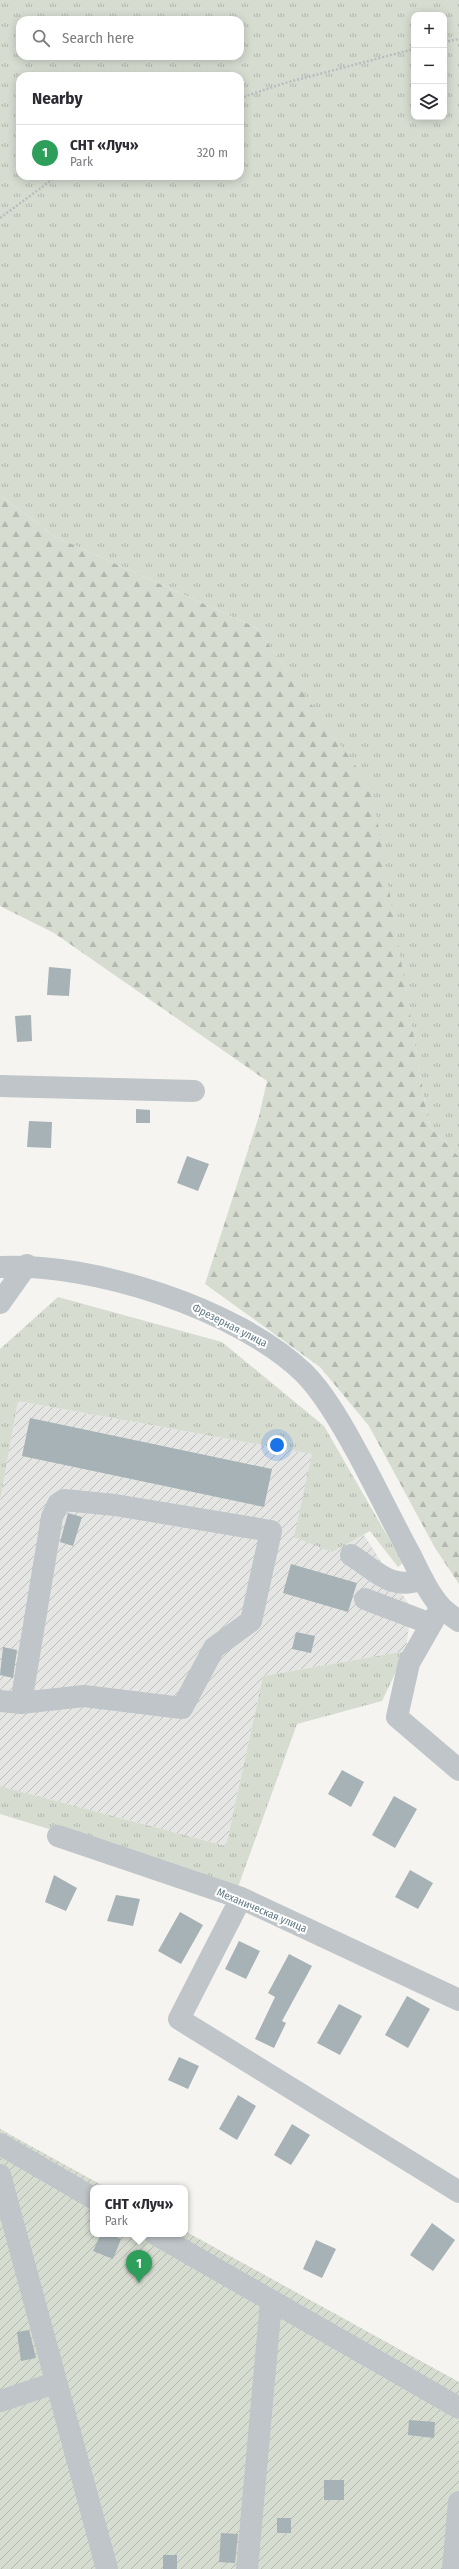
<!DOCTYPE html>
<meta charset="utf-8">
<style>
body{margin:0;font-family:"Fira Sans Condensed",sans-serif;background:#f2f2f3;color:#2b2b33}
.controls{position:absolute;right:12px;top:12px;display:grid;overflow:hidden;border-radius:8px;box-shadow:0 2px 10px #0003}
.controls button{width:36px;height:36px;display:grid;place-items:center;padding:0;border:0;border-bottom:1px solid #e1e1e2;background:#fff;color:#2b2b33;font:20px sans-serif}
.you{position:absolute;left:277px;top:1445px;width:14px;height:14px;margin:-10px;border:3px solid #fff;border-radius:50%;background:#1a73e8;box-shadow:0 0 0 6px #1a73e833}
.badge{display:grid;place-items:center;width:26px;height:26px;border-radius:50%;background:#b45309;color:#fff;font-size:13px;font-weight:700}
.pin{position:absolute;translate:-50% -33px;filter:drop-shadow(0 1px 2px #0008)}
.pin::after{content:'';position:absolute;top:21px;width:14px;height:12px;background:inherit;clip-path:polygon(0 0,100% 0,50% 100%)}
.popup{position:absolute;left:90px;top:2185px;width:98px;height:52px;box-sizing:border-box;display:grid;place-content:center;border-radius:8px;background:#fff;filter:drop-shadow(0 1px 3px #0005);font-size:13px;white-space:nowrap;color:#7c7c81}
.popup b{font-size:15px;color:#2b2b33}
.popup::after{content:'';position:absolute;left:50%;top:100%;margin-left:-8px;border:8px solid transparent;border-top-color:#fff}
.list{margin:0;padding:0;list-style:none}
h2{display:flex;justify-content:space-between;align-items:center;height:52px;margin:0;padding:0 16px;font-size:17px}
h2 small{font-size:13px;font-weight:400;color:#7c7c81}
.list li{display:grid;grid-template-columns:26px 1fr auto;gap:12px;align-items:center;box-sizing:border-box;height:56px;padding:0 16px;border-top:1px solid #e1e1e2}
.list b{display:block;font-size:15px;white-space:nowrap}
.list p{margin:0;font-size:13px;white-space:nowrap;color:#7c7c81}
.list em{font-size:13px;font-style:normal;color:#7c7c81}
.icon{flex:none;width:22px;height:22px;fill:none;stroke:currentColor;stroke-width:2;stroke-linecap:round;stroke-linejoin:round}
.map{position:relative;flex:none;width:459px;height:2569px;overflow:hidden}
.search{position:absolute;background:#fff;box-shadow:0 2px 10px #0003;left:16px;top:16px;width:228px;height:44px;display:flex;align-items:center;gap:10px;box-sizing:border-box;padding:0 14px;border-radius:12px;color:#7c7c81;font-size:15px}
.panel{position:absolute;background:#fff;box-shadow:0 2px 10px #0003;left:16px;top:72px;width:228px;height:108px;border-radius:12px}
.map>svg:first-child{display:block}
.industrial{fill:url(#industrial-furrows)}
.grass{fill:url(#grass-tufts);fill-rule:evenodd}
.forest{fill:url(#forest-firs)}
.garden{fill:url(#garden-furrows)}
.building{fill:#a6b2b5}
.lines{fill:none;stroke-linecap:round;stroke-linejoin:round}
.path{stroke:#b9bdbf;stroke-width:2.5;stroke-dasharray:2 2;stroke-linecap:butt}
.minor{stroke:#bfc5c8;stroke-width:22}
.labels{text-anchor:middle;stroke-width:4;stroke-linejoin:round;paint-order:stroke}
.street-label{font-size:11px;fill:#627a84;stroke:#fff}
</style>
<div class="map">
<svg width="459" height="2569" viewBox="0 0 459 2569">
<defs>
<pattern id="industrial-furrows" width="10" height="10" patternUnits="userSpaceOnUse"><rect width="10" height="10" fill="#e5e6e4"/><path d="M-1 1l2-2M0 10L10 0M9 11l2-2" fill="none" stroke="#bdbfbe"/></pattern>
<pattern id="grass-tufts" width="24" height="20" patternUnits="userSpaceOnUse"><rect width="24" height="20" fill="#d7dcd1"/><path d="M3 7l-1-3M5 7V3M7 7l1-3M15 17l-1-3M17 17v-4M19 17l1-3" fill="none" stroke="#b2b7af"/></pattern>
<pattern id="forest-firs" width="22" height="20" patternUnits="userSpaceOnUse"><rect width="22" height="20" fill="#d7dcd1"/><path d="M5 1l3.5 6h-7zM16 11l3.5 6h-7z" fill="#b2b7af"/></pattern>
<pattern id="garden-furrows" width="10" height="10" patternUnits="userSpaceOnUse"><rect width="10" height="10" fill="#d7dcd1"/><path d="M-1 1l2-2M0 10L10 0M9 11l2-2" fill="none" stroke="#b2b7af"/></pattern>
</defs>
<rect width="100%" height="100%" fill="#f5f4f0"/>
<path class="industrial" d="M18,1401L312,1454L411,1608L406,1651L263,1676L226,1846L0,1786V1501Z"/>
<path class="grass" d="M0,0H459V1157L429,1126L371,789L257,628L54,536L0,495ZM414,15H444V117H414ZM20,20H240V56H20ZM20,76H240V176H20Z
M58,1297L222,1342L324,1426L403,1563L398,1567L370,1531L332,1552L294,1537L312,1454L18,1401L0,1501V1349Z
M406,1651L382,1701L297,1724L238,1887L0,1814V1786L226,1846L263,1676Z"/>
<path class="forest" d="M0,495L54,536L257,628L372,789L429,1126L459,1157V1584L435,1548L369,1426L320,1367L205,1284L259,1116L267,1081L54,933L0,906Z"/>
<path class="garden" d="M0,2129L107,2188H93V2234H185V2231L459,2382V2569H0Z"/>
<path class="building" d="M49,967L71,969L69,996L47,995Z
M31,1015L32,1041L17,1042L15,1016Z
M136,1109L150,1110V1123H136Z
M29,1121L52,1122L51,1148L27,1147Z
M187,1156L209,1164L198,1191L177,1183Z
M30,1418L272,1469L264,1507L22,1456Z
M68,1513L82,1517L73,1546L60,1542Z
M291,1564L357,1583L348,1612L283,1593Z
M296,1632L315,1636L311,1653L292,1649Z
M3,1647L17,1650L13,1678L0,1675Z
M342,1770L364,1782L351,1807L328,1794Z
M394,1796L417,1809L395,1848L372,1835Z
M410,1870L433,1883L418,1909L395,1897Z
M54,1875L77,1888L66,1911L45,1902Z
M116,1895L140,1899L133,1926L107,1921Z
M180,1912L203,1925L181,1964L158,1951Z
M239,1941L260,1951L246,1979L225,1969Z
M289,1954L312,1966L282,2021L286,2023L274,2048L255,2039L275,1997L268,1993Z
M407,1996L430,2009L408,2048L385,2035Z
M339,2004L362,2016L340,2055L317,2043Z
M179,2057L199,2066L188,2089L168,2080Z
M238,2095L256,2106L237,2140L219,2129Z
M292,2124L310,2135L291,2165L274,2155Z
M432,2223L455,2240L433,2271L410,2255Z
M101,2234H110L121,2239L113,2259L93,2251Z
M316,2240L336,2249L322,2278L303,2269Z
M29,2330L36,2358L21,2361L17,2332Z
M409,2420L435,2422L434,2438L408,2435Z
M324,2480H344V2500H324Z
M277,2518H291V2533H277Z
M221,2533L238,2534L235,2563L219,2562Z
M163,2555H177V2569H163Z"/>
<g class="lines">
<path class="path" d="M444,42L459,39
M240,98L285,83L414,49
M0,218L57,176"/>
<path class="minor" d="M0,1086L194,1091
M0,1267C91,1262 238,1309 304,1373C325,1394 344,1428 358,1454C376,1487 392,1521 410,1554C419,1572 428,1593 442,1608C447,1613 453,1617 459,1621
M0,1303L27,1265
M351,1555C378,1572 391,1591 423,1579
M365,1599L431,1624
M441,1607L409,1663L397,1717L459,1770
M0,1701L21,1703L84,1696L182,1708L214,1648L251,1621L271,1531L115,1505L64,1500L58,1504L52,1517L21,1703
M58,1836L241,1898L459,2000
M241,1898L179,2019L459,2192
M0,2144L93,2198
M0,2175L107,2569
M155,2234L459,2408
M0,2401L55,2383
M247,2569L271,2302
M453,2569L459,2502"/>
</g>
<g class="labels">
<g class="street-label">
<text transform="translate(230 1325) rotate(27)" y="4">Фрезерная улица</text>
<text transform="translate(262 1910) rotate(23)" y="4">Механическая улица</text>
</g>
</g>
</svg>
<div class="controls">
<button>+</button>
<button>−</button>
<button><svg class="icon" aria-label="layers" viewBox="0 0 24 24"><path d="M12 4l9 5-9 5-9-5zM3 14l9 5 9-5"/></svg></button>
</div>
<div class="you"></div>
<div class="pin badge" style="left:139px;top:2283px;background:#2e9e5b">1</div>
<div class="popup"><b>СНТ «Луч»</b>Park</div>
<div class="search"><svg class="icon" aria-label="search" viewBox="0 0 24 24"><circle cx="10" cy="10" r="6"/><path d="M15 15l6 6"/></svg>Search here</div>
<section class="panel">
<h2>Nearby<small></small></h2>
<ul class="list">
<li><span class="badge" style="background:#2e9e5b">1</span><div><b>СНТ «Луч»</b><p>Park</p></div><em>320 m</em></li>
</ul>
</section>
</div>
